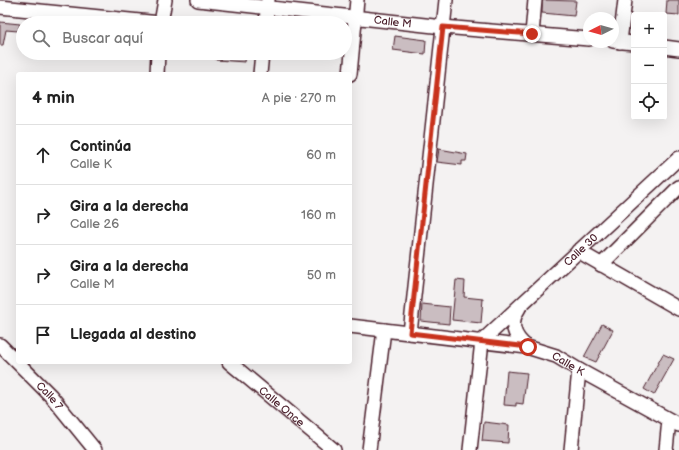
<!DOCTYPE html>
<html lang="es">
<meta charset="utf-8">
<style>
body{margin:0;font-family:"Balsamiq Sans",sans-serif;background:#f2f2f2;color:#222}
.controls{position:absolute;right:12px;top:12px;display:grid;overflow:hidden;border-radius:4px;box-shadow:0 4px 16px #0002}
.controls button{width:36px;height:36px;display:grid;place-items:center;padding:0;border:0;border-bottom:1px solid #e0e0e0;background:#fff;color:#222;font:20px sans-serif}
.compass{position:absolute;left:583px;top:12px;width:36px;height:36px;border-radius:50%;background:#fff;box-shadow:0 4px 16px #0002;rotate:264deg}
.stop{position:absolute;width:12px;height:12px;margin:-9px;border:3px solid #c8321e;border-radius:50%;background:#fff}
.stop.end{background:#c8321e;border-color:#fff;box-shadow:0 1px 4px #0008}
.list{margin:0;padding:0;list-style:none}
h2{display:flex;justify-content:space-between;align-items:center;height:52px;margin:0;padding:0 16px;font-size:17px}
h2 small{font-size:13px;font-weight:400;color:#767676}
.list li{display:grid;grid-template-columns:26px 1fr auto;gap:12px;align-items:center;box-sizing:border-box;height:60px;padding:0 16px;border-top:1px solid #e0e0e0}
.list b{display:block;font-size:15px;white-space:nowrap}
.list p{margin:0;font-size:13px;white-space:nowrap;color:#767676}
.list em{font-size:13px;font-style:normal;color:#767676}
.icon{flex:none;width:22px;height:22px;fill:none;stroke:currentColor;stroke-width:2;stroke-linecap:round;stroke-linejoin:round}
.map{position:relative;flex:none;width:679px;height:450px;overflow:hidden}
.search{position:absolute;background:#fff;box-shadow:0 4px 16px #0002;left:16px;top:16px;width:336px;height:44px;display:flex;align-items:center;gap:10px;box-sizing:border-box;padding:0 14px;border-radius:22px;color:#767676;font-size:15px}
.panel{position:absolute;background:#fff;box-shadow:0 4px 16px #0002;left:16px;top:72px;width:336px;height:292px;border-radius:4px}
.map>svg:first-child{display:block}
.building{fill:#cabdc1;stroke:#4a1f2b}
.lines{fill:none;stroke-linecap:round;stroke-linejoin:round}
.street-casing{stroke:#4a1f2b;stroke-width:16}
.street{stroke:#fff;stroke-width:13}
.route{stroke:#c8321e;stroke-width:5}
.labels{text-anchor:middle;stroke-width:3;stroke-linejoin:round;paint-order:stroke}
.street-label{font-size:11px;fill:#4a1f2b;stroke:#fff}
</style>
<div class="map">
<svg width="679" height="450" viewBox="0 0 679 450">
<rect width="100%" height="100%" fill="#f4f2f2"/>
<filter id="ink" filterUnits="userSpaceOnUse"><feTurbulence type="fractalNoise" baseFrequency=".025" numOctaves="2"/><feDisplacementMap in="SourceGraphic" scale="8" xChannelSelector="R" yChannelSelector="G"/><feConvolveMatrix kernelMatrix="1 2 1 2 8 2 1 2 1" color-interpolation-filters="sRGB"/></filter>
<g filter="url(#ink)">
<path class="building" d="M542,0L576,1L574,16L542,13Z
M667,0H679V15L666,14Z
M0,22L20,24L18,31L6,30L3,45H0Z
M395,36L426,40L425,54L393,50Z
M217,53H246L245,62L216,60Z
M439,149L467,154L466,161H462V165L437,162Z
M456,280L465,281L464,297L483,299L481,323L452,320Z
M422,304L450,307L449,324L421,321Z
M602,324L613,330L596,362L584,357Z
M663,354L674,359L654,395L644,389Z
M507,371L527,373L523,404L516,403V406L504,405Z
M484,422L509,425L508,443L482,441Z"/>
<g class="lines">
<g class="street-casing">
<g id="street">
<path id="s1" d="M198,0L443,27L589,39"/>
<path d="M0,7L160,23"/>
<path d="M161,23L165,0"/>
<path d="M266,23L268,0"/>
<path d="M532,34L535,0"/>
<path d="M613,41L634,43"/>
<path d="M620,42L625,0"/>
<path d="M664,47L679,49"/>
<path d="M157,74L158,53"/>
<path d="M260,74L262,53"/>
<path d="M350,74L357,0"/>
<path d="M578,251L679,309"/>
<path d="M601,265L679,187"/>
<path d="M519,308C509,323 513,336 527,347"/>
<path id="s2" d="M350,326L527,347L556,356L579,370L679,425"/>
<path d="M410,333L446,0"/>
<path id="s3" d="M0,345L51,396L95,450"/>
<path id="s4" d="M229,362L334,450"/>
<path d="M369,450L384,330"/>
<path id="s5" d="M470,450L482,341L679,158"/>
<path d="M571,450L579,370"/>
<path d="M666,450L669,420"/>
</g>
</g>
<use href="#street" class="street"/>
</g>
</g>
<g class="lines" filter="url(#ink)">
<path class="route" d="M528,347L410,333L443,27L532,34"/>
</g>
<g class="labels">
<g class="street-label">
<text dy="4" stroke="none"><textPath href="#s1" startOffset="196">Calle M</textPath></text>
<text dy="4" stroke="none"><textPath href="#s5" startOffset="244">Calle 30</textPath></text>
<text dy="4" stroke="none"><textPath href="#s2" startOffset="223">Calle K</textPath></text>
<text dy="4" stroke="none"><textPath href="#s3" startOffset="71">Calle 7</textPath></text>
<text dy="4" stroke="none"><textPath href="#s4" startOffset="69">Calle Once</textPath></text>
</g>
</g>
</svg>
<div class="controls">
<button>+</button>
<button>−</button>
<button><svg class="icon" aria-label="locate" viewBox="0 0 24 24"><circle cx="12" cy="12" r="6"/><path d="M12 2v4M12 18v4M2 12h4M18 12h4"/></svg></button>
</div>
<svg class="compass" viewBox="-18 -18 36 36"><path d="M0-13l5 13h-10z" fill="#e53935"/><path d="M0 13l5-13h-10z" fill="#767676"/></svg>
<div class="stop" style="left:528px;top:347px"></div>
<div class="stop end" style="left:532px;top:34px"></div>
<div class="search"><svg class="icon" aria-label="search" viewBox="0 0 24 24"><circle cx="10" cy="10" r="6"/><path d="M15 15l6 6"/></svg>Buscar aquí</div>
<section class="panel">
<h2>4 min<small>A pie · 270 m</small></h2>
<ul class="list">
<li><svg class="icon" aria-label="ahead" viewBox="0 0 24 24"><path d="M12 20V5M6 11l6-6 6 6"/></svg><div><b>Continúa</b><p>Calle K</p></div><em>60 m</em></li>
<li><svg class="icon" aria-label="right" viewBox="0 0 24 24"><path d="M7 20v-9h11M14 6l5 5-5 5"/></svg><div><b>Gira a la derecha</b><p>Calle 26</p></div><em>160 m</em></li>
<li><svg class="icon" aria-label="right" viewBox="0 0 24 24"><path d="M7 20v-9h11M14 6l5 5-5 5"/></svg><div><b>Gira a la derecha</b><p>Calle M</p></div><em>50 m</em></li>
<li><svg class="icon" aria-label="arrive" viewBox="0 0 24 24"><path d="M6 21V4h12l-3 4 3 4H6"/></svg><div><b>Llegada al destino</b></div></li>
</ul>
</section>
</div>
